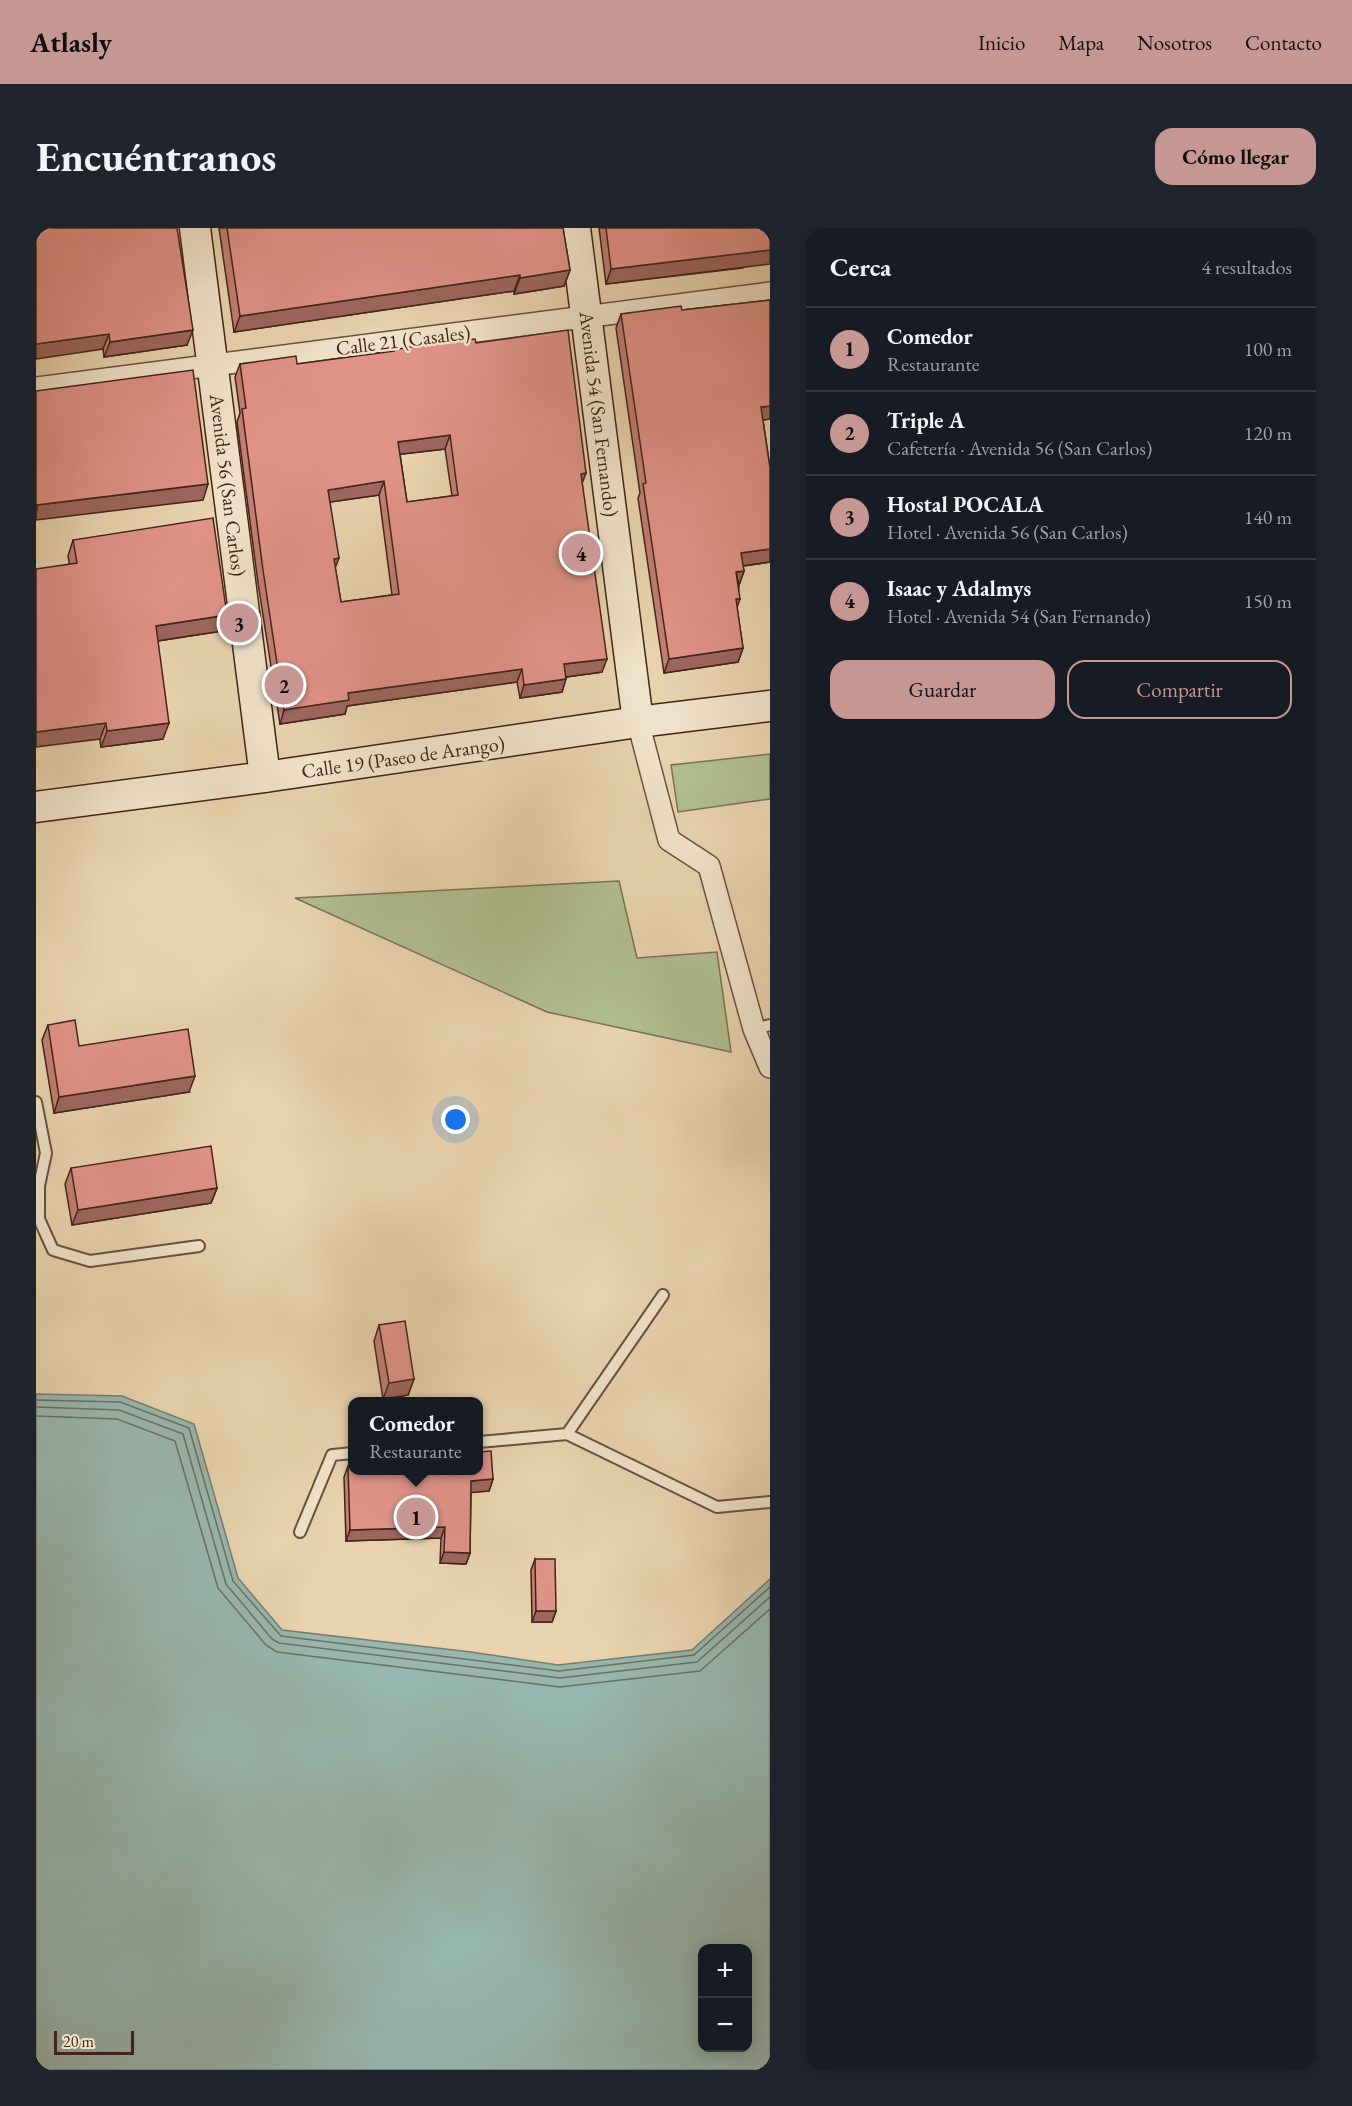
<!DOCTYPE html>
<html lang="es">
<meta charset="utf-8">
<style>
body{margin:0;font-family:"EB Garamond",serif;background:#20242c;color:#f1f3f6}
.controls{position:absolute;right:18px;bottom:18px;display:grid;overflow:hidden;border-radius:12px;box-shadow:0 3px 15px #0003}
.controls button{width:54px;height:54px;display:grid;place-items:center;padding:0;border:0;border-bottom:2px solid #363941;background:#171b24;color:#f1f3f6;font:30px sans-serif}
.scale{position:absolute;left:18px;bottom:15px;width:80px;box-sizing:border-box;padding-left:6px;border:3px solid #422418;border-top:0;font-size:16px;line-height:21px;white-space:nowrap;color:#422418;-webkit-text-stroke:4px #f0e2ca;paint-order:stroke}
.you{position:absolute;left:420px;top:892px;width:21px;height:21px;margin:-15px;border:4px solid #fff;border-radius:50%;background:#1a73e8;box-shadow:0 0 0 9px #1a73e833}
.badge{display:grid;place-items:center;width:39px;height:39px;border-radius:50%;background:#c59692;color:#111;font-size:20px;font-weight:700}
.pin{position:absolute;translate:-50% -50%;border:3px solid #fff;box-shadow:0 2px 6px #0006}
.popup{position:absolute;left:312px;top:1169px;width:135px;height:78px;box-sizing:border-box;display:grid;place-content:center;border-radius:12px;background:#171b24;filter:drop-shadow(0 2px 4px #0005);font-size:20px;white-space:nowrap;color:#9ea1a6}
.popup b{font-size:22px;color:#f1f3f6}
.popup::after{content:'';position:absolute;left:50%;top:100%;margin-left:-12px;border:12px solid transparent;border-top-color:#171b24}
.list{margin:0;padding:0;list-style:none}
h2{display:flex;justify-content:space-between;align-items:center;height:78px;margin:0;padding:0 24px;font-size:26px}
h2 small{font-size:20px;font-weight:400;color:#9ea1a6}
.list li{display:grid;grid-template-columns:39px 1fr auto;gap:18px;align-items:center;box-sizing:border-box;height:84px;padding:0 24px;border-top:2px solid #363941}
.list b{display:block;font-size:22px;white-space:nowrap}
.list p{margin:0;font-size:20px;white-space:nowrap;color:#9ea1a6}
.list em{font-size:20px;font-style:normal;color:#9ea1a6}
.actions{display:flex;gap:12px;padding:18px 24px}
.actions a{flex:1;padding:14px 0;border:2px solid #c59692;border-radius:18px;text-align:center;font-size:21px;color:#c59692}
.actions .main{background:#c59692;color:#111}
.map{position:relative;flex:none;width:734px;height:1842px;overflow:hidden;border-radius:18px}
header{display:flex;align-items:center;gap:36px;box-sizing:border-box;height:84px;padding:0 30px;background:#c59692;color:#111}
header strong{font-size:28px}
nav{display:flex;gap:33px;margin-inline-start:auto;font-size:21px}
.intro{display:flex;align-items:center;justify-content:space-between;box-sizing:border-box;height:144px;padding:0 36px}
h1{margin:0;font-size:42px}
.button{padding:15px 27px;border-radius:18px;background:#c59692;color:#111;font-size:21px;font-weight:700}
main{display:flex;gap:36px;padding:0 36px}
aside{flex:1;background:#171b24;border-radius:18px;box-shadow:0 3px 15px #0003}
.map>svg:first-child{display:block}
.green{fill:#b0be8f;stroke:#797154;stroke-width:1.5}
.water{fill:#97b7ae;stroke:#757c72;stroke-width:1.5;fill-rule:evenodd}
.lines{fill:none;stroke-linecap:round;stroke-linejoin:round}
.shore{stroke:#6c6e63;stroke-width:1.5}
.lane-casing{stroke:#6c503e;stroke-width:14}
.street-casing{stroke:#6c503e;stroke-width:24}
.secondary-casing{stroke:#422418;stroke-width:33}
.lane{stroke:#f0e2ca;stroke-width:10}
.street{stroke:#f0e2ca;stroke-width:21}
.secondary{stroke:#f0e2ca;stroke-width:30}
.wall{fill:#c17e75;stroke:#422418;stroke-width:1.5;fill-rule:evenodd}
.shaded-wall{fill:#9d665f;stroke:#422418;stroke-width:1.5}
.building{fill:#e09288;stroke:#422418;stroke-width:1.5;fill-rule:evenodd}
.labels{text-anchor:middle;stroke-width:5;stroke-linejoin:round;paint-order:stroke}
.street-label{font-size:20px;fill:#422418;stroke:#f0e2ca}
</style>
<header>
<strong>Atlasly</strong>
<nav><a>Inicio</a><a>Mapa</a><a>Nosotros</a><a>Contacto</a></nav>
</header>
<div class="intro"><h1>Encuéntranos</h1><a class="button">Cómo llegar</a></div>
<main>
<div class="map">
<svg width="734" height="1842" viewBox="0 0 734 1842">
<rect width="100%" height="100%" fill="#e8d3ae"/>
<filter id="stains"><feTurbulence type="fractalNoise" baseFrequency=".00333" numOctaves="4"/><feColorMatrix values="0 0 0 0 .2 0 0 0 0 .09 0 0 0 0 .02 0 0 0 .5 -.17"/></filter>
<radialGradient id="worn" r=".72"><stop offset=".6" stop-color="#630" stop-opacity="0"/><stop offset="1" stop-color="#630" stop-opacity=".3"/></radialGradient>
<path class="green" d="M734,526V571L642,584L635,537Z
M583,653L601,730L681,724L695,824L511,784L259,670Z"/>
<path class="water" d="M0,1166L86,1168L158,1196L202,1350L246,1402L435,1424L522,1437L656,1422L734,1351V1842H0ZM666,1720H712V1820H666Z"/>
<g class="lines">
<path class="shore" d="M0,1172L84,1174L153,1200L197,1353L245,1408L523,1443L658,1427L734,1359
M0,1179L83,1182L147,1206L190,1356L236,1411L243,1415L524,1450L661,1434L734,1369
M0,1188L81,1191L139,1213L182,1360L230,1417L241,1424L524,1459L664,1443L734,1381"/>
<g class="lane-casing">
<path id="lane" d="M718,801L734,797
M0,874L10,925L3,958V991L17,1022L54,1033L163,1018
M531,1206L627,1067
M443,1214L531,1206L681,1279L734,1274
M264,1304L296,1227L317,1225"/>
</g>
<g class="street-casing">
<path id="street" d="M0,160L734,65
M602,494L633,612L673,638L718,801L734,839"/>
</g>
<g class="secondary-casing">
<path id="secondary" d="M159,0L229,549
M539,0L602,494
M0,579L229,549L602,494L734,478"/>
</g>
<use href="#lane" class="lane"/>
<use href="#street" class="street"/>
<use href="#secondary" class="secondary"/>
</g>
<path class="wall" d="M0,0L151,117L68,129L67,121Z
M183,0H527L534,42L528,58L478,66V63L198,104Z
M563,0H734L707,40L570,56Z
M734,72V191L727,192L734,240V334L707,338L708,343L703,357L701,380L707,420L702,434L628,445L602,270L604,265L580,100L585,86L646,82Z
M440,115L550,245L546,255L566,444L530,449L526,464L484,470L481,454L311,478L309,486L244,496L222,355L201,194L204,185L199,149L204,136H261L357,123L358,122ZM409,221L416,268L371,274L364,226ZM343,267L356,367L305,374L299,339L294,274Z
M37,312L191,387L186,403L122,413L127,511L65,519L32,328Z
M12,797L43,818L153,864L18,885L6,812Z
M35,940L181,960L175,975L36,997L29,956Z
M343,1097L378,1151L372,1167L347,1171L338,1113Z
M312,1238L457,1251L453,1263L435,1264L434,1325L430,1336L404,1335L405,1310L310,1313L308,1249Z
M499,1331L520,1383L516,1394H496L495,1342Z"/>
<path class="shaded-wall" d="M734,22V36L570,56L575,41Z
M534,42L528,58L478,66L484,50Z
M484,47L478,63L198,104L204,88Z
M157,102L151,117L68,129L74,114Z
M73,106L67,121L0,131V116Z
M734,178V191L720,193L725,179Z
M414,207L409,221L358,227L362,214Z
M550,245L545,258V246Z
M348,253L343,267L287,275L292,262Z
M172,256L167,272L0,292L1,277Z
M734,321V334L700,339L705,325Z
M303,330L298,343V331Z
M708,343L703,357L700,344Z
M700,371H704L699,385Z
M191,387L186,403L114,414L120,398Z
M707,420L702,434L628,445L633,431Z
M571,431L566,444L523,450L528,436Z
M486,441L481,454L311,478L309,486L244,496L248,482L312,465Z
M530,451L526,464L484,470L488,457Z
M70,495L64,511L0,519V504Z
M133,495L127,511L65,519L71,503Z
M159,848L153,864L18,885L23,869Z
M181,960L175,975L36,997L42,982Z
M378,1151L372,1167L347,1171L353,1155Z
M457,1251L453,1263L431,1265L435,1253Z
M409,1299L405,1310L310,1313L314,1302Z
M408,1324L434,1325L430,1336L404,1335Z
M500,1383H520L516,1394H496Z"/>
<path class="building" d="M0,0H141L157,102L74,114L73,106L0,116Z
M191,0H527L534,42L484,50V47L204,88Z
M570,0H734V22L575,41Z
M734,72V178L725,179L734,240V321L705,325L708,343L700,344L704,371H700L707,420L633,431L607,256L610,255L585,86L645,78L646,82Z
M532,102L550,245L545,246L571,431L528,436L530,451L488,457L486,441L312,465L313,472L248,482L227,342L206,181L210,180L204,136L260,128L261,136L358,123V122L379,118L439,111L440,115ZM414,207L422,267L371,274L362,214ZM348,253L363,366L305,374L298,331L303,330L292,262Z
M157,142L172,256L1,277V282H0V163Z
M177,290L191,387L120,398L133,495L71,503L70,495L0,504V341L41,335L37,312Z
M39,792L43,818L152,801L159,848L23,869L12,797Z
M175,918L181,960L42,982L35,940Z
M369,1093L378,1151L353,1155L343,1097Z
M455,1223L457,1251L435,1253L434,1325L408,1324L409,1299L314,1302L312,1238H317V1242H443V1224Z
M499,1331H519L520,1383H500Z"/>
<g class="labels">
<g class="street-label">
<text transform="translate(367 112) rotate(-7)" y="7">Calle 21 (Casales)</text>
<text transform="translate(563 186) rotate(83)" y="7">Avenida 54 (San Fernando)</text>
<text transform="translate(192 257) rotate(83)" y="7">Avenida 56 (San Carlos)</text>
<text transform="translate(367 529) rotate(-8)" y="7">Calle 19 (Paseo de Arango)</text>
</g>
</g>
<rect width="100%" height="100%" filter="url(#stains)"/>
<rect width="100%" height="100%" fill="url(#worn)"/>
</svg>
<div class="controls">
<button>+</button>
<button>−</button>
</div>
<div class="scale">20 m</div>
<div class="you"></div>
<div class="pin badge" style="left:380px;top:1289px">1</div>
<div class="popup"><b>Comedor</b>Restaurante</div>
<div class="pin badge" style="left:248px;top:457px">2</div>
<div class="pin badge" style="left:203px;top:395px">3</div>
<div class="pin badge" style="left:545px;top:325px">4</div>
</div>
<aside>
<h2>Cerca<small>4 resultados</small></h2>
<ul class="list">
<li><span class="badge">1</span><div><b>Comedor</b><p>Restaurante</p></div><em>100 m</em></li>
<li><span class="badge">2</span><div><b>Triple A</b><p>Cafetería · Avenida 56 (San Carlos)</p></div><em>120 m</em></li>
<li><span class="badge">3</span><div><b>Hostal POCALA</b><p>Hotel · Avenida 56 (San Carlos)</p></div><em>140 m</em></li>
<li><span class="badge">4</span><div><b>Isaac y Adalmys</b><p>Hotel · Avenida 54 (San Fernando)</p></div><em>150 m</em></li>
</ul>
<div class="actions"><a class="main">Guardar</a><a>Compartir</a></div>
</aside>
</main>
